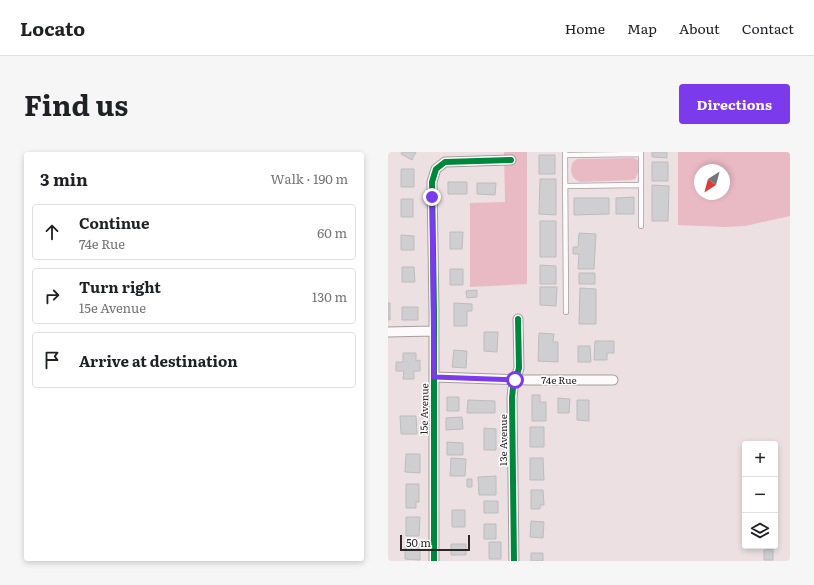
<!DOCTYPE html>
<meta charset="utf-8">
<style>
body{margin:0;font-family:Literata,serif;background:#f6f6f6;color:#202124}
.controls{position:absolute;right:12px;bottom:12px;display:grid;overflow:hidden;border-radius:4px;box-shadow:0 2px 6px #0003}
.controls button{width:36px;height:36px;display:grid;place-items:center;padding:0;border:0;border-bottom:1px solid #e0e0e0;background:#fff;color:#202124;font:20px sans-serif}
.compass{position:absolute;left:306px;top:12px;width:36px;height:36px;border-radius:50%;background:#fff;box-shadow:0 2px 6px #0003;rotate:216deg}
.scale{position:absolute;left:12px;bottom:10px;width:70px;box-sizing:border-box;padding-left:4px;border:2px solid #2e2627;border-top:0;font-size:11px;line-height:14px;white-space:nowrap;color:#2e2627;-webkit-text-stroke:3px #fff;paint-order:stroke}
.stop{position:absolute;width:12px;height:12px;margin:-9px;border:3px solid #7c3aed;border-radius:50%;background:#fff}
.stop.end{background:#7c3aed;border-color:#fff;box-shadow:0 1px 4px #0008}
.list{margin:0;padding:0;list-style:none}
h2{display:flex;justify-content:space-between;align-items:center;height:52px;margin:0;padding:0 16px;font-size:17px}
h2 small{font-size:13px;font-weight:400;color:#757577}
.list li{display:grid;grid-template-columns:26px 1fr auto;gap:12px;align-items:center;box-sizing:border-box;height:56px;margin:0 8px 8px;padding:0 8px;border:1px solid #e0e0e0;border-radius:4px}
.list b{display:block;font-size:15px;white-space:nowrap}
.list p{margin:0;font-size:13px;white-space:nowrap;color:#757577}
.list em{font-size:13px;font-style:normal;color:#757577}
.icon{flex:none;width:22px;height:22px;fill:none;stroke:currentColor;stroke-width:2;stroke-linecap:round;stroke-linejoin:round}
.map{position:relative;flex:none;width:402px;height:409px;overflow:hidden;border-radius:4px}
header{display:flex;align-items:center;gap:24px;box-sizing:border-box;height:56px;padding:0 20px;background:#fff;border-bottom:1px solid #e0e0e0}
header strong{font-size:19px}
nav{display:flex;gap:22px;margin-inline-start:auto;font-size:14px}
.intro{display:flex;align-items:center;justify-content:space-between;box-sizing:border-box;height:96px;padding:0 24px}
h1{margin:0;font-size:28px}
.button{padding:10px 18px;border-radius:4px;background:#7c3aed;color:#fff;font-size:14px;font-weight:700}
main{display:flex;gap:24px;padding:0 24px}
aside{flex:1;background:#fff;border-radius:4px;box-shadow:0 2px 6px #0003}
.map>svg:first-child{display:block}
.green{fill:#eabac4;fill-rule:evenodd}
.building{fill:#cfced0;stroke:#bdbcbe}
.lines{fill:none;stroke-linecap:round;stroke-linejoin:round}
.service-casing{stroke:#a59c9e;stroke-width:6}
.minor-casing{stroke:#a59c9e;stroke-width:11}
.service{stroke:#fcfafb;stroke-width:4.5}
.minor{stroke:#fcfafb;stroke-width:9}
.cycleway-casing{stroke:#fff;stroke-width:8}
.cycleway{stroke:#00873e;stroke-width:6}
.route{stroke:#7c3aed;stroke-width:5}
.labels{text-anchor:middle;stroke-width:3;stroke-linejoin:round;paint-order:stroke}
.street-label{font-size:10px;fill:#2e2627;stroke:#fff}
</style>
<header>
<strong>Locato</strong>
<nav><a>Home</a><a>Map</a><a>About</a><a>Contact</a></nav>
</header>
<div class="intro"><h1>Find us</h1><a class="button">Directions</a></div>
<main>
<aside>
<h2>3 min<small>Walk · 190 m</small></h2>
<ul class="list">
<li><svg class="icon" aria-label="ahead" viewBox="0 0 24 24"><path d="M12 20V5M6 11l6-6 6 6"/></svg><div><b>Continue</b><p>74e Rue</p></div><em>60 m</em></li>
<li><svg class="icon" aria-label="right" viewBox="0 0 24 24"><path d="M7 20v-9h11M14 6l5 5-5 5"/></svg><div><b>Turn right</b><p>15e Avenue</p></div><em>130 m</em></li>
<li><svg class="icon" aria-label="arrive" viewBox="0 0 24 24"><path d="M6 21V4h12l-3 4 3 4H6"/></svg><div><b>Arrive at destination</b></div></li>
</ul>
</aside>
<div class="map">
<svg width="402" height="409" viewBox="0 0 402 409">
<rect width="100%" height="100%" fill="#ece0e2"/>
<path class="green" d="M116,0H139V132L82,135V51L117,50Z
M290,0H402V64L357,74L336,75L290,73ZM312,18H336V42H312Z
M245,6L250,8C252,14 251,21 247,27L242,28L192,30C183,27 181,18 185,10L189,7Z"/>
<path class="building" d="M14,0H28L24,8L13,2Z
M264,0H279V6L264,5Z
M151,3H167V22H151Z
M264,10H280V29H264Z
M13,17H26V35H13Z
M152,27H168V63L151,62Z
M60,30H79V42H60Z
M89,31H108L107,43L89,42Z
M264,33L281,34L280,69H264Z
M246,45V62H228V46Z
M186,46H221V62L186,63Z
M13,47H25V65H13Z
M152,69H168V105H152Z
M62,80H75L74,97H62Z
M191,81L208,82L206,117H190L191,102H185V95H190Z
M13,83L26,84V98H13Z
M152,113L168,114V132H152Z
M14,115H26L27,130H14Z
M62,117H75V133H62Z
M191,121H207V132H191Z
M152,135H169L168,154L152,153Z
M192,136L208,137V172H191Z
M89,138V145L79,146L78,139Z
M0,151H2V168H0Z
M66,151L84,152V159H79V174H66Z
M14,155H30V168H14Z
M96,180H110L109,200L96,199Z
M151,181L166,182L165,190H170V210L150,209Z
M207,189H226V201H219V208H206Z
M190,194H202L203,210H190Z
M66,198L79,199L78,216L64,215Z
M15,201H28V209L32,208V219H26V227H15L16,219H8V210H15Z
M144,243H152V250H158V269H144Z
M59,245H71V259H59Z
M170,246L182,247L181,261H170Z
M80,248L107,249V261H79Z
M189,248H201V269L189,268Z
M12,264H28L29,282H13Z
M74,265L75,277L58,278V266Z
M142,275H156V295H142Z
M96,276L108,277V298H96Z
M59,290L75,291V303H59Z
M18,302H32V321L17,320Z
M63,306L78,307L77,324H62Z
M142,306H155L156,328H142Z
M108,324V343H91L90,325Z
M79,327H84V335H79Z
M18,332H31V350H28V356H18Z
M143,338H155L156,353H152V357H143Z
M96,349H110V361H96Z
M64,358H77V375H64Z
M18,365H32L31,384H18Z
M143,369L156,370L155,386L142,385Z
M96,372H108V387H96Z
M101,390H113V407H101Z
M17,392H32V408L17,407Z
M63,392H78V403H63Z
M385,397V408H376V398Z
M143,401H155V409H143Z"/>
<g class="lines">
<g class="service-casing">
<path id="service" d="M177,0L178,160
M253,0V74
M177,3L253,2
M178,34L253,33"/>
</g>
<g class="minor-casing">
<path id="minor" d="M0,180L45,179
M46,225L140,228H225
M46,409V159L44,30L48,17L57,10L123,8
M126,409L124,246L125,236L131,216L130,167"/>
</g>
<use href="#service" class="service"/>
<use href="#minor" class="minor"/>
<g class="cycleway-casing">
<path id="cycleway" d="M46,409V159L44,30L48,17L57,10L123,8
M126,409L124,246L125,236L131,216L130,167"/>
</g>
<use href="#cycleway" class="cycleway"/>
</g>
<g class="lines">
<path class="route" d="M44,45L46,225L127,228"/>
</g>
<g class="labels">
<g class="street-label">
<text x="171" y="232">74e Rue</text>
<text transform="translate(36 257) rotate(-89)" y="4">15e Avenue</text>
<text transform="translate(115 288) rotate(-90)" y="4">13e Avenue</text>
</g>
</g>
</svg>
<div class="controls">
<button>+</button>
<button>−</button>
<button><svg class="icon" aria-label="layers" viewBox="0 0 24 24"><path d="M12 4l9 5-9 5-9-5zM3 14l9 5 9-5"/></svg></button>
</div>
<svg class="compass" viewBox="-18 -18 36 36"><path d="M0-13l5 13h-10z" fill="#e53935"/><path d="M0 13l5-13h-10z" fill="#757577"/></svg>
<div class="scale">50 m</div>
<div class="stop" style="left:127px;top:228px"></div>
<div class="stop end" style="left:44px;top:45px"></div>
</div>
</main>
